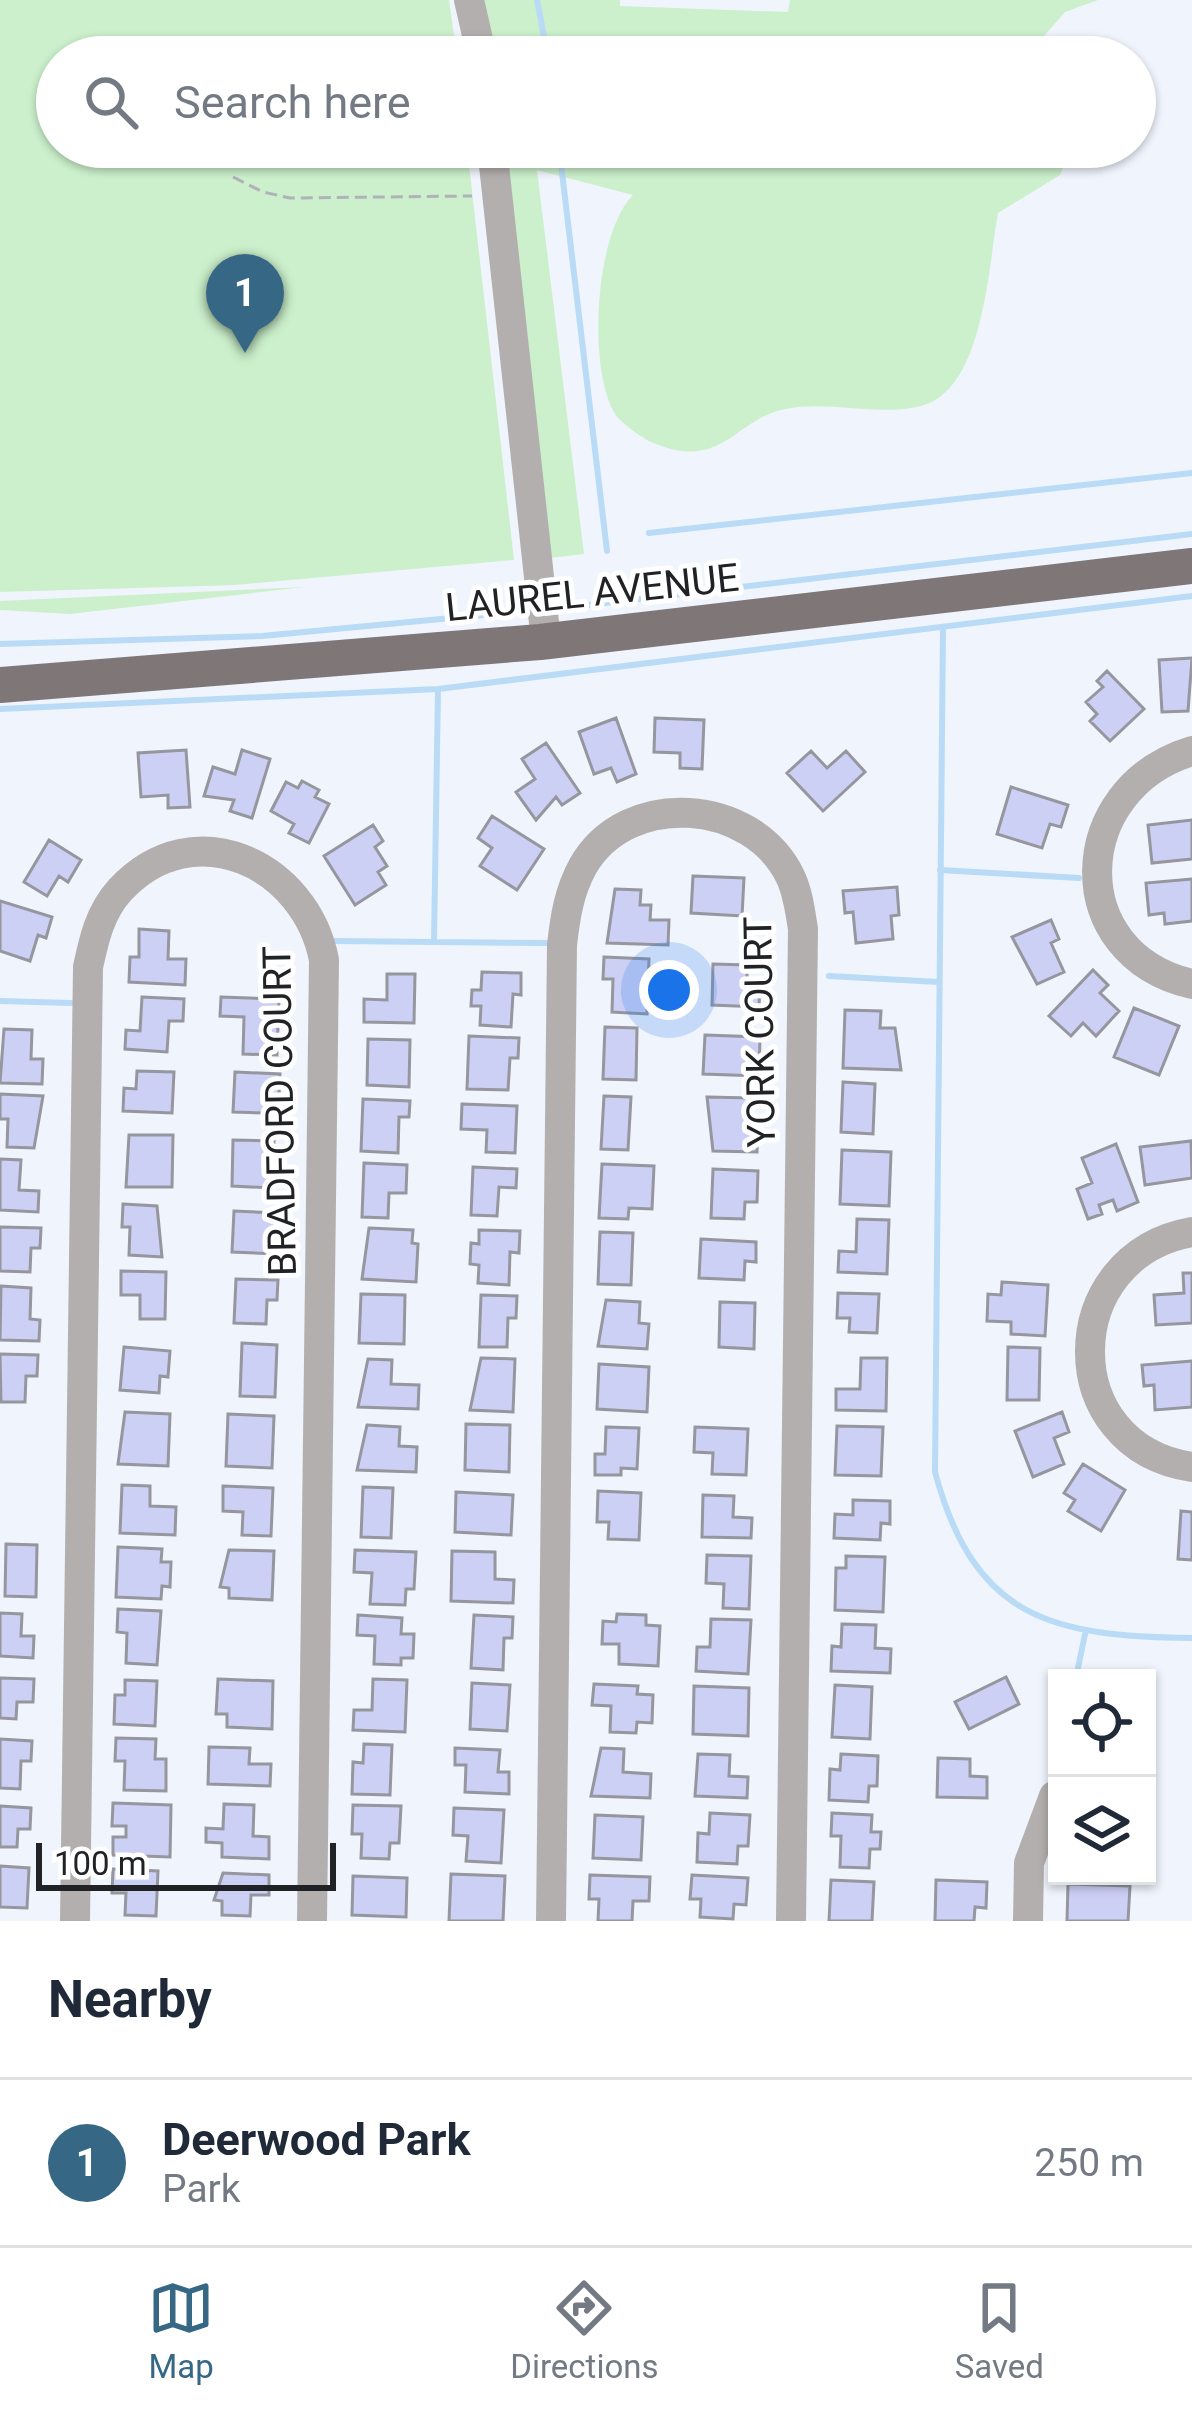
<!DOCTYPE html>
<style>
body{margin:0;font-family:Roboto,sans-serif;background:#f2f2f3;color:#1f2937}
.controls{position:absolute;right:36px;bottom:36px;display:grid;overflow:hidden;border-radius:0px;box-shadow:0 3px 9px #0004}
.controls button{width:108px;height:108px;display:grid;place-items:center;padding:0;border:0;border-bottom:3px solid #e0e1e3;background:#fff;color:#1f2937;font:60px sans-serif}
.scale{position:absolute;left:36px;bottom:30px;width:300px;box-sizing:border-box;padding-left:12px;border:6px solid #212225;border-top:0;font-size:33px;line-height:42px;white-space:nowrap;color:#212225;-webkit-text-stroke:9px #fff;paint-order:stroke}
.you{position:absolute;left:669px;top:990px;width:42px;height:42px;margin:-30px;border:9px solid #fff;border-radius:50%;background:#1a73e8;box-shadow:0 0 0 18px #1a73e833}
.badge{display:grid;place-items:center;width:78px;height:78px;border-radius:50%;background:#366886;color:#fff;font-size:39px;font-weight:700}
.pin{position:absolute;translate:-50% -99px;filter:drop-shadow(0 3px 6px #0008)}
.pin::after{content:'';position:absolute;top:63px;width:42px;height:36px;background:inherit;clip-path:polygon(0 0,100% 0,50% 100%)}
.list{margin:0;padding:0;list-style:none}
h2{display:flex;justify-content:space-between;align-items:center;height:156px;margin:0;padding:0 48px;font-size:51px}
h2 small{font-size:39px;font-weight:400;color:#747a83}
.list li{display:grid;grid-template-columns:78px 1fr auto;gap:36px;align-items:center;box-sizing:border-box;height:168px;padding:0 48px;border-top:3px solid #e0e1e3}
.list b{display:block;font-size:45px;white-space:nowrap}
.list p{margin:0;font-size:39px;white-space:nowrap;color:#747a83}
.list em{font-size:39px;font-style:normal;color:#747a83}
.icon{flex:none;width:66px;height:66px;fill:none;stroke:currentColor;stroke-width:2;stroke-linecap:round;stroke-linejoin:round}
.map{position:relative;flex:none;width:1192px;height:1921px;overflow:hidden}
.search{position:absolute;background:#fff;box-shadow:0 3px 9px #0004;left:36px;right:36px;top:36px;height:132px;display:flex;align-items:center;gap:30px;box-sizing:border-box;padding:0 42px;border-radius:66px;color:#747a83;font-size:45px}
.sheet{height:324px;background:#fff}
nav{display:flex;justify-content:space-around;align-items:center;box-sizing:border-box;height:168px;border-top:3px solid #e0e1e3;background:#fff;font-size:33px;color:#747a83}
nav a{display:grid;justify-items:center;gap:6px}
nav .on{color:#366886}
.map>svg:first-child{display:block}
.green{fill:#cbf0cb}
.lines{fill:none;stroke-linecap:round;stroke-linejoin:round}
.stream{stroke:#b9dbf6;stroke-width:6}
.building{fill:#ccd0f5;stroke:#95969e;stroke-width:3}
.path{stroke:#afb2b9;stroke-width:3;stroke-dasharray:12 6;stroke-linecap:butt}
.minor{stroke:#b4afaf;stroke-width:30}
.major{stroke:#7f7677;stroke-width:36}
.labels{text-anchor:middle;stroke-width:10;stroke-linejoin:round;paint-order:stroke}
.street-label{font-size:39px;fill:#212225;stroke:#fff}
</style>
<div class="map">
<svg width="1192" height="1921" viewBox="0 0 1192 1921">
<rect width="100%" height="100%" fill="#f0f4fd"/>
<path class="green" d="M0,0H449L457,57H57V147H467L514,560L235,585L0,592Z
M460,0H620V6L788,12L790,0H1098L1065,12L1043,37L1065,57H467Z
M477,147H1073L1060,175L998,213C988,267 984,390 921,406C878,417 829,400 785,409C734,419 722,473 651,442C642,438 620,422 615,414C587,367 595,233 633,195L537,170L584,554L524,561Z
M305,587L70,614L0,610V601Z"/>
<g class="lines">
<path class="stream" d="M537,0L548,57
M559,147L607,551
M649,533L1192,473
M579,606L1192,534
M943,627L935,1472C975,1621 1054,1636 1192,1638
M0,644L262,636L504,613
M0,709L438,689L1192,596
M940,870L1079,878
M335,941L547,943
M434,942L438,689
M829,976L939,982
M0,1001L71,1003
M1076,1678L1085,1634"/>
</g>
<path class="building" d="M1192,658L1188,711L1162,712L1159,660Z
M1107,671L1144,709L1110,741L1090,721L1097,714L1086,702L1103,687L1097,681Z
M616,718L636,774L617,782L611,768L594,774L579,732Z
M655,718L704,720L702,769L680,768V753L654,752Z
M546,743L580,793L562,805L556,797L536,820L516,792L535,779L522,759Z
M186,750L190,807L168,808V795L141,797L138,753Z
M242,750L270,759L252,818L230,811L234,800L204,796L213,767L235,774Z
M811,751L827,768L846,751L865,772L823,811L787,773Z
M302,781L319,790L315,797L329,804L309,843L289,833L294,824L271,811L286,782L298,788Z
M1011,787L1068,805L1061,827L1050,824L1042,848L997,834Z
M492,816L544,849L517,890L480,866L492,848L478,838Z
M1192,820V859L1152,863L1148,825Z
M373,825L383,841L375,847L387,866L378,872L386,885L355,905L324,856Z
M49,840L81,860L68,882L59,876L47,896L24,882Z
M693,876L744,878L742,916L691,913Z
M1192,879V921L1165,924L1164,913L1149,915L1146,883Z
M897,887L899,915L891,916L893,939L856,943L853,912L845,913L843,891Z
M615,889L641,890L640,905H651L650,920H669L668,945L607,943Z
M0,901L52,917L46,938L38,935L30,961L0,951Z
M1051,920L1059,939L1051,943L1064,972L1037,984L1012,937Z
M139,929L169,931L168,959H186L185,985L129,982L130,957H139Z
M604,957L649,959L647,1014L612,1012L613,979H603Z
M713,964L747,965V984H760L759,1007L712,1005Z
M1093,970L1108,985L1100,993L1119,1011L1096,1036L1083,1023L1071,1036L1049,1016Z
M482,972L521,973V995L513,994L511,1027L480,1025L481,1006H471L472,990H481Z
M387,974H415L414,1023L364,1022V999L387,1000Z
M142,997L184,999L183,1021H169L167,1052L125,1049L126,1030L140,1031Z
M221,997L279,999L277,1055L243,1054L244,1017L220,1016Z
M1134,1008L1179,1026L1159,1075L1114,1057Z
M845,1010L881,1011L880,1028H895L901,1070L843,1068Z
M605,1027L637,1028L636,1080L603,1079Z
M4,1029L32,1030L31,1059H43L42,1084L0,1083Z
M705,1035L760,1037L759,1076L703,1074Z
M469,1036L519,1038L518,1058H510L508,1090L467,1089Z
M368,1039L410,1040L409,1087L367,1085Z
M137,1071L174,1072L172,1113L123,1111L124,1088L136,1089Z
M235,1072L280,1074L279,1096H265L264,1113L233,1112Z
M843,1082L875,1084L873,1134L841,1132Z
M0,1094L43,1096L34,1148L7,1147L8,1119H0Z
M604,1096L631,1097L628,1150L601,1149Z
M707,1097L751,1098L750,1128H758L757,1152L713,1151Z
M363,1099L410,1101L409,1117H399L398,1153L361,1151Z
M462,1104L517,1106L515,1153L486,1152L487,1130L461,1129Z
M129,1135H173L172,1187H126Z
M233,1140L274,1141L272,1188L232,1186Z
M1191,1141L1192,1178L1145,1185L1140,1147Z
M1116,1144L1138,1202L1117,1211L1113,1200L1099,1205L1102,1214L1088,1219L1077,1189L1092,1183L1082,1158Z
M842,1150L891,1152L889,1206L840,1204Z
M0,1159L21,1160L19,1190L39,1191L38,1212L0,1210Z
M364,1163L407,1165L406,1193H389L388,1218L362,1217Z
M602,1164L654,1166L652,1209L629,1208L628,1219L599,1218Z
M473,1167L517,1169L516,1188L499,1187L497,1216L471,1215Z
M713,1169L758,1171L757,1202H745L744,1219L711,1218Z
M123,1204L157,1206L162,1257L129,1255L130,1227H122Z
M234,1211L279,1213L277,1254L232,1252Z
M857,1219L889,1220L887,1274L838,1272L839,1251L856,1252Z
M0,1227L41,1228L40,1248H31L30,1272L0,1271Z
M369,1228L413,1230L412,1243L418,1244L416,1282L362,1279Z
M479,1230L520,1231L519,1253L510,1252L509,1285L478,1283L479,1265L470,1264L471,1243L479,1244Z
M600,1232L633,1233L631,1285L598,1284Z
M701,1239L756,1242V1262L745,1261L744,1280L699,1278Z
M121,1271L166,1272L165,1319H140V1295H121Z
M1183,1273H1192V1323L1156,1325L1154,1295L1184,1293Z
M236,1279L278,1280L277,1300H267L266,1324L234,1323Z
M1002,1282L1048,1285L1045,1336L1011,1334V1322L987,1321L988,1294L1001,1295Z
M1,1286L31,1288L30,1319L40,1320L39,1341L0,1340Z
M838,1293L879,1294L877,1333L849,1332L850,1318H837Z
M361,1294L405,1295L404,1344L359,1343Z
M481,1295L517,1296L516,1318H508L507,1347H479Z
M606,1300L640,1302L639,1323L649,1324L647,1349L598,1346Z
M720,1302L755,1303L754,1349L719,1347Z
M242,1343L277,1345L275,1397L240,1396Z
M124,1347L170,1351L168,1377L160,1376L159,1393L120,1390Z
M1008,1347L1040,1348L1039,1400H1007Z
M0,1354L38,1355L37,1376H26L25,1402H1Z
M481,1358L515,1359L513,1412L470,1410Z
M861,1358H887L886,1411L836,1410V1389H860Z
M368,1359L392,1360L391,1384L419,1385L418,1409L358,1407Z
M1192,1361V1407L1155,1410L1154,1385L1144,1386L1142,1365Z
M599,1364L649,1367L647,1412L597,1409Z
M125,1412L170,1414L168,1466L118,1464Z
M1062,1412L1069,1432L1054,1438L1064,1464L1033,1477L1015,1431Z
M228,1414L274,1416L272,1468L226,1466Z
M466,1424L510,1425L509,1472L465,1470Z
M367,1425L400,1427L399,1446L417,1447L416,1472L357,1470Z
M837,1426L883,1427L881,1476L835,1475Z
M606,1427L639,1428L637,1469L621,1468V1475H595V1454H605Z
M695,1427L748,1429L746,1475L712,1474L713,1453L694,1452Z
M1083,1464L1125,1490L1101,1531L1068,1511L1075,1500L1064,1493Z
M122,1485L150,1486V1506L176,1507L175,1535L120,1533Z
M223,1486L273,1488L271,1536L242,1535L243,1512L223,1511Z
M363,1487L393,1488L391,1538L361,1537Z
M598,1491L641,1493L639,1540L608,1539L609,1522H597Z
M456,1492L513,1495L511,1535L455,1532Z
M703,1495L734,1496L733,1517L752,1518L751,1538L702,1537Z
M853,1500L890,1501V1524L881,1523L880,1540L834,1538L835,1514L853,1515Z
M1181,1511L1192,1512V1560L1178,1559Z
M6,1544L37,1545L36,1597L5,1596Z
M118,1547L162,1549L161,1562H171L170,1587L162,1586L161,1599L116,1597Z
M229,1550L274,1551L272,1600L229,1598V1588L220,1587Z
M355,1550L416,1552L414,1589H406L405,1605L370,1604L372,1573L354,1572Z
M452,1551L495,1552V1579L514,1580L513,1603L451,1601Z
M707,1555L751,1556L749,1609L723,1608L724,1584L706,1583Z
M846,1556L885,1557L883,1612L835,1610L836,1568H846Z
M118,1609L161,1611L157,1665L126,1663L127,1633L117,1632Z
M0,1613L22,1614L21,1636H34L33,1658L0,1656Z
M617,1614L646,1615V1625L660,1626L658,1666L619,1664V1644H602L603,1621L616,1622Z
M358,1615L402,1618L401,1634H414L413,1658H401V1665L374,1664L375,1636L357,1635Z
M474,1615L513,1617L512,1638H504L503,1670L471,1668Z
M711,1619L751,1620L748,1674L696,1671L697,1647H710Z
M842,1624L876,1625L875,1648L891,1649L890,1673L831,1671L832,1646L841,1647Z
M1006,1677L1019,1704L969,1729L955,1702Z
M0,1678L34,1679L33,1702H17L16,1719L0,1718Z
M218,1679L273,1681L272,1729L227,1727V1714H216Z
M373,1679L407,1680L405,1732L353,1730L354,1710H372Z
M125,1680L157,1681L155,1726L114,1724L115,1695H125Z
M472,1683L510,1685L507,1731L470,1729Z
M594,1684L638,1686L637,1694L653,1695L652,1723L637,1722L636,1733L610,1732L611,1706L592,1705Z
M835,1685L872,1687L870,1739L832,1737Z
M694,1686L749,1688L748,1736L693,1734Z
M116,1738L156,1739L155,1759H166V1791L124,1790L125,1761H115Z
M0,1739L32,1741L31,1761H21L20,1789L0,1788Z
M364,1744L392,1745L390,1795L352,1794L353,1762L363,1763Z
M209,1747L250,1748L249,1764H271L270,1786L208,1784Z
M455,1748L500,1750L498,1772H509V1794L465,1792L466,1765H455Z
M601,1748L624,1749L623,1772L651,1774L650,1798L591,1796Z
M698,1754L730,1755L729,1776L748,1777L747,1798L695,1796Z
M841,1754L878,1756L877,1786H869L868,1802L829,1800L830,1769L840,1770Z
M938,1758L970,1759V1776L987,1777V1798L937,1797Z
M113,1803L171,1805L170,1857L113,1855V1837H126V1826H112Z
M224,1804L254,1805L253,1836L269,1837V1859L222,1857V1843L206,1842V1828L223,1829Z
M353,1805L401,1806L399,1843H390L389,1859L361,1858L362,1834H352Z
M0,1806L31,1808L30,1829H18L17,1847H0Z
M454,1808L504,1810L501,1863L466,1861L468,1836L453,1835Z
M710,1813L750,1815L748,1846H738L737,1864L697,1862L698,1833L709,1834Z
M832,1813L872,1815L871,1832H881L880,1849H870L869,1868L840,1867L841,1836H831Z
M595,1815L643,1817L641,1860L593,1858Z
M0,1866L29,1868L27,1908L0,1907Z
M113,1869L158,1871L156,1916L125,1915L126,1893H112Z
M223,1873L269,1875V1895H251L250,1916L222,1915V1901L214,1900Z
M451,1874L505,1876L503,1921H449Z
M590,1875L650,1877L649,1901H633L632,1921H598L599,1899H589Z
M692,1875L748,1878L746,1905L734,1904L733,1919L700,1917L701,1899H690Z
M353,1876L407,1878L406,1917L352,1915Z
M831,1880L874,1882L872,1921H829Z
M936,1880L987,1882L986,1908L975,1907L974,1921H935Z
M1068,1884L1130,1886L1128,1921H1067Z"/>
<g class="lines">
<path class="path" d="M233,177L263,192L290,198L472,196"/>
<path class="minor" d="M469,0L482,57
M492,147L546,641
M1192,751C1069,788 1062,954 1192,984
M1192,1232C1057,1256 1055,1447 1192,1467
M75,1921L88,967C94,939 100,912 120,890C194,810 306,865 324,960L312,1921
M551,1921L562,945C565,918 569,891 583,866C627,789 752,798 790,876C798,892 800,911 803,929L791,1921
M1028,1921L1029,1863L1054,1796"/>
<path class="major" d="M0,685L540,642L1192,566"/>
</g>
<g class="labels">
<g class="street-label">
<text transform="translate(592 592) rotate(-6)" y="14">LAUREL AVENUE</text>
<text transform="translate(759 1032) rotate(-91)" y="14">YORK COURT</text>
<text transform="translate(279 1111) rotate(-91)" y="14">BRADFORD COURT</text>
</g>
</g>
</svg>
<div class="controls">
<button><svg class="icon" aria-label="locate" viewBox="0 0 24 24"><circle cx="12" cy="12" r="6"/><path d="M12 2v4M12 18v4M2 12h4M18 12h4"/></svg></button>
<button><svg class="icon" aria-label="layers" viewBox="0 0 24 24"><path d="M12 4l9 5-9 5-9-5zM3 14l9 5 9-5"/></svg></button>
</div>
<div class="scale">100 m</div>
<div class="you"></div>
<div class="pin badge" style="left:245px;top:353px">1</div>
<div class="search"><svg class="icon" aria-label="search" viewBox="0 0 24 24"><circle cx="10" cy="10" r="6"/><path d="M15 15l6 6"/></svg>Search here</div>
</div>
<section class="sheet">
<h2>Nearby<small></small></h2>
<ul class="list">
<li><span class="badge">1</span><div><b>Deerwood Park</b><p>Park</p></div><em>250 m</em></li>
</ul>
</section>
<nav>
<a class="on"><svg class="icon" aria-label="map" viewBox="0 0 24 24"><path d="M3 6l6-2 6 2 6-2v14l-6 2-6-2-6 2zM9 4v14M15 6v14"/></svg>Map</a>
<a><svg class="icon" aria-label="directions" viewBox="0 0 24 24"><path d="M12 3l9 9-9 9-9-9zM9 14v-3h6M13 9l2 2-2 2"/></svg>Directions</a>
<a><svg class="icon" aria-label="saved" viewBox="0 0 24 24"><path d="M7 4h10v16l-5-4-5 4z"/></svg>Saved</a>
</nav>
